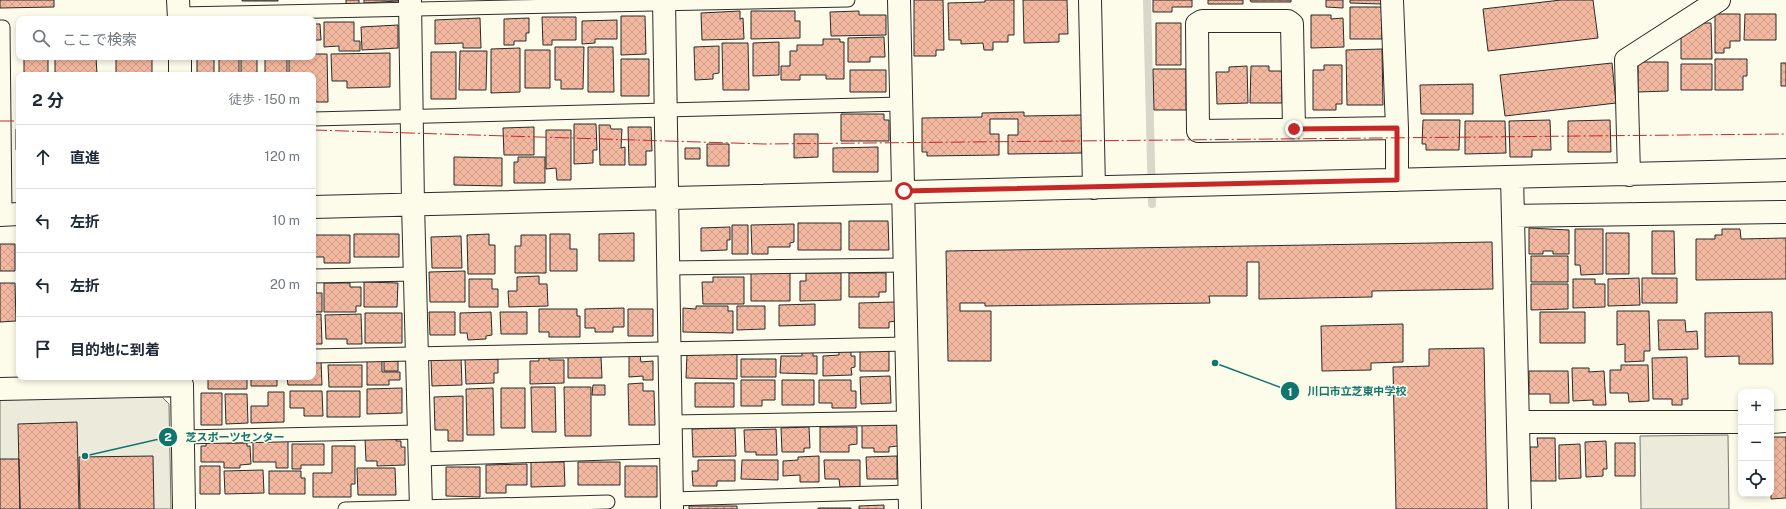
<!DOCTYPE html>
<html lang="ja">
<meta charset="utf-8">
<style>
body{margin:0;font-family:"Public Sans","Noto Sans JP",sans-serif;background:#f2f2f3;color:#1f2937}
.controls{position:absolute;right:12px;bottom:12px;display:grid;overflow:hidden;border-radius:8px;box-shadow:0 2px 6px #0003}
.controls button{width:36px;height:36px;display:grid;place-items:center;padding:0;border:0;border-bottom:1px solid #e0e1e3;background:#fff;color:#1f2937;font:20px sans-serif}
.stop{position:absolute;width:12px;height:12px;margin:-9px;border:3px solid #c62828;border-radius:50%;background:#fff}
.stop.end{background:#c62828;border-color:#fff;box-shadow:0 1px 4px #0008}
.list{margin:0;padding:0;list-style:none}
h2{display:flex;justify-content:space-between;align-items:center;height:52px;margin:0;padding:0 16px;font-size:17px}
h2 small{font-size:13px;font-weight:400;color:#747a83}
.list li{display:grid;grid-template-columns:26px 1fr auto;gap:12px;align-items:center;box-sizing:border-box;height:64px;padding:0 16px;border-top:1px solid #e0e1e3}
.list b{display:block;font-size:15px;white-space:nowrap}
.list em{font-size:13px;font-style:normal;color:#747a83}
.icon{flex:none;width:22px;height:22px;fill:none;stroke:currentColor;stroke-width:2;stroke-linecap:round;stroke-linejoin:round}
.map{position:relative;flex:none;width:1786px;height:509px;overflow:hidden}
.search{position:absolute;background:#fff;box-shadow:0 2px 6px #0003;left:16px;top:16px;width:300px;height:44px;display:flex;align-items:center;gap:10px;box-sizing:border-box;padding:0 14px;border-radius:8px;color:#747a83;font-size:15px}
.panel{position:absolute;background:#fff;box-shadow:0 2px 6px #0003;left:16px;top:72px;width:300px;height:308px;border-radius:8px}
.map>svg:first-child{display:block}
.garden{fill:#ecebdb;stroke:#74746e}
.parking{fill:#eceadb;stroke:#74746e}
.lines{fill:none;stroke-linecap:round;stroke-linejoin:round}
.stream{stroke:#d8d7c9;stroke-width:8}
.building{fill:url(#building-cross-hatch);stroke:#2b2b2b}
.lane-casing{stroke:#2b2b2b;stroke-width:15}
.street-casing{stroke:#2b2b2b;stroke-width:24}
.lane{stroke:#fdfbea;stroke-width:13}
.street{stroke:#fdfbea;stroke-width:22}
.power{stroke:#c62828;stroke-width:1;stroke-dasharray:14 3 2 3;stroke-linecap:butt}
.route{stroke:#c62828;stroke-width:5}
.leader{fill:none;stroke:#0f766e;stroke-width:1.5}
.callout-dot{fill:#0f766e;stroke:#fdfbea;stroke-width:1.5}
.mark-label{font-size:12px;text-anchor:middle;font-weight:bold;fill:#fff}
.callout-label{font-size:11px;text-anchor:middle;font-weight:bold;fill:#0f766e;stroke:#fdfbea;stroke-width:3;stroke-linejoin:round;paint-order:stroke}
</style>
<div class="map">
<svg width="1786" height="509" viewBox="0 0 1786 509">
<defs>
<pattern id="building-cross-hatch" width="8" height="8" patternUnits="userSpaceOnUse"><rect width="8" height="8" fill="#f2b8a0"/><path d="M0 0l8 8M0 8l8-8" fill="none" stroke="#d09e8a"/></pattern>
</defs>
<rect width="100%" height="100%" fill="#fdfbea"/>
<path class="garden" d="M162,397L169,404L171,509H0V399Z"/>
<path class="parking" d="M1728,435L1729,509H1641L1640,436Z"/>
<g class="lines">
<path class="stream" d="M1147,0L1152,204"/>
</g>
<path class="building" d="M0,0H54V7L0,8Z
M242,0H278V1H242Z
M346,0H359V4H346Z
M364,0H398V1L364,3Z
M914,0H943L944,50H936V56H914Z
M985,0H1014V35H1008V42H993V50H984L983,43L961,44V40H949L948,3L985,2Z
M1023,0H1067L1068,34H1059V42L1024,43Z
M1153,0H1192V7H1172V12H1153Z
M1208,0H1243V4H1208Z
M1250,0H1291V2H1251Z
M1326,0H1343V8L1326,7Z
M1350,0H1381V4L1350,3Z
M1561,0H1593L1598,38L1488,51L1483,9Z
M1350,7H1382V39H1350Z
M740,11V19L743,18L744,39L702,40L701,13Z
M751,11H795V21H800V38L751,39Z
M859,11V15H886V35L831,36L830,12Z
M1715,14H1740V41H1730V48H1724V53H1715Z
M1745,14H1776V40H1744Z
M1311,15H1331V19L1343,18L1344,47L1311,48Z
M621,16H645L646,54L621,55Z
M542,17H576V40H552V45H543Z
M53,18H103V19H53Z
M480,18L481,48H463V43L435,44V20Z
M529,18V33H526V41H514V45H504V19Z
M617,20V39H595V43L582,44V21Z
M324,22H354V41H360V51H339V46L324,47Z
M1156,23H1181V65H1156Z
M1691,23H1711L1712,59H1681V33Z
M313,24H320L321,40H313Z
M398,25V48L362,50L361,27Z
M884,37L885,57H870V62H848V38Z
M823,39H840V42H844V79H826V75H800V80H781V66H790V51H797V45H823Z
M779,42V75L753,76V43Z
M722,43H748L749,90H723Z
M719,46V73L713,74V79L695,80L694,47Z
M555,47H584L583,89H561V80H555Z
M588,47H613L614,92H588Z
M520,48V92L491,93V49Z
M1382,49L1383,105H1347L1346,50Z
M525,50H550V88H525Z
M460,51H487L486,90H459Z
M431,52H456V99H431Z
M390,53V87L347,88V81H332L331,54Z
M313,54H327L328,102H313V75H289V57H313Z
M24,57H48V75H24Z
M96,57L97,75H55V58Z
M116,57H152V75H116Z
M197,57H214V75H197Z
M219,57H239V75H219Z
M241,57H257V75H241Z
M265,57H287V75H265Z
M621,59H649V96H621Z
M1715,59H1747V76H1743V90H1715Z
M1638,62H1668V91L1638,92Z
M1612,63L1616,103L1505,116L1500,75Z
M1781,63H1786V86H1781Z
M1681,64H1712V90H1681Z
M1324,65H1342V104H1336V110H1313V70H1324Z
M1247,66L1248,103L1217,104L1216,72H1229V67Z
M1251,66H1269V71H1282V103H1250Z
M1153,69H1186V110H1154Z
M850,70H886V92H850Z
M1473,84V114H1421L1420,85Z
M17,86H19V108H17Z
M1024,112V116L1084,115V147H1082V153L1008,154V135H1018V119H990V134H999V155L927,156V152H922V118L982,117V113Z
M841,114H884V120H889V141H841Z
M1423,120H1460L1459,150H1426V144H1422Z
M1550,120L1551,150H1532V157H1510L1509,121Z
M1610,120L1611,152H1568V121Z
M1465,121H1505L1506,153L1465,154Z
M574,124H596L597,150H593V163L574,164Z
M599,125H610L611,129H622L621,148L625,147V165H600Z
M534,127V155H504L503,128Z
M628,127H651L652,151H646V165H629Z
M16,129H19V150H16Z
M546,130H571V180H557L556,168L546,169Z
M794,134H818V157L794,158Z
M707,144H729V166H707Z
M878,147V172H833V148Z
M685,148H700V159H685Z
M454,157L502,158V186L454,185Z
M518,157H545V183H514V162H518Z
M18,162H19V193H18Z
M849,221H888L889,250H849Z
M798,223H841V250H798Z
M794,224V242L790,243V247H768V254H752L751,225Z
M732,225H748V254H732Z
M730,227V240H727V250L701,251V228Z
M1529,228L1569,230V254H1553V251H1543V254H1529Z
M1575,229H1603V274L1581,275L1580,265H1575Z
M1722,229H1740L1741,239L1786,238V279L1696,280V239H1715V235H1722Z
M1652,231H1674L1675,274H1652Z
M634,233V261H599V234Z
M1606,233H1629V274H1606Z
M354,234H399V257H354Z
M489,234V245H495V274H468L467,235Z
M550,234H570V249H577V271H550Z
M313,235H350V263H324V257H313Z
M521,235H546V273H515V246H521Z
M461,236L462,268H432L431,237Z
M1492,242L1493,289L1372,291V297L1259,299V262H1247V296H1209L1210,303L985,306V303H960V311H991V361H948L946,251Z
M0,244H15V271H0Z
M1531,256H1568V282H1531Z
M465,271V302H430L429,272Z
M751,273H790V301H751Z
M806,273H841V300L800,301V281H806Z
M849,273H886V292H879V297H849Z
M539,276V284H547L548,306L509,307L508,291H517V277Z
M713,277H744V304H703L702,282H713Z
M1639,278L1640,305L1608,306V279Z
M1642,278H1677V303H1642Z
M469,279H492V289H498V307H469Z
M1573,279H1595V284H1605V307L1573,308Z
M364,282L398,283L397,307H364Z
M0,283H15L16,321L0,322Z
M324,283H350V287H361V306H356V312H324Z
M313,284H316V293H322V312H313Z
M1531,284H1568V309L1531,310Z
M895,302L896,321L889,322V328H859V303Z
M815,304V325L779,326V305Z
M696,306H728V311H733V333L683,332V308L696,309Z
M737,306H765V329L737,330Z
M624,308V327H613V332H595V328H585V309Z
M539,309H577V316H580V337H549V332H539Z
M628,309H653V336H628Z
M1617,311H1649L1650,351H1644V361L1625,362V344L1617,345Z
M429,312H455V335H430Z
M491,312L492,335L486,336V339L468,340L467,333H460V313Z
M500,312H527V334H501Z
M1540,312H1585V343H1540Z
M1772,312L1773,364H1739V356L1705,357V313Z
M365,313H402V343H365Z
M321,314L322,344H313V315Z
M361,314L362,344H347V339H326L325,315Z
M1658,320H1685L1686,332L1697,331L1698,349L1659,350Z
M1403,324V362L1371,363V370L1322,371L1321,326Z
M1484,348L1487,509H1396L1393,367L1429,366V349Z
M839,350H851V356H855V367L851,368L852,375L823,376V356L839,355Z
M860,351H889V371H860Z
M802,352H813V356H817V374L780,373L781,356H802Z
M687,354H737V379L686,378Z
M629,355H640L641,362L653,361V380H643V376L629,377Z
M539,357H549V360H564V383L530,384V361H539Z
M568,357H601L602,378H568Z
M1687,357L1688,399H1682V405H1672V399H1653L1652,358Z
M461,358L462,385L432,386L431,359Z
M465,359H498V373H494V383L466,384Z
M741,359H776V377H741Z
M367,360H382V372H400V380H389V385H367Z
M321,361L322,385H288L287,377H313V362Z
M384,361H398V371H384Z
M328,365H362V387H329Z
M1621,365H1648L1649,401L1629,402L1628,393H1610V370H1621Z
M1572,368H1589V372L1604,371L1606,405H1593V400L1573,401Z
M1529,371H1568L1569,403H1550V394H1529Z
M890,376L891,403L861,404L860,377Z
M208,377H247V389H208Z
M251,377H277V386H251Z
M741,380H775V400H762V406H741Z
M782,380H814V405H782Z
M819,380H851V391H856V408H832V403H819Z
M643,383V391H654L655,425H629L628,384Z
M695,383H734V407H695Z
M593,385H605V395H592Z
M531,387H555L556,432H532Z
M564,387H591V436H565Z
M402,388V413L367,414V389Z
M493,388L494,435H467L466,389Z
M501,388H525V428H501Z
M290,391H322L323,416H304V408H290Z
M327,391H360V417H327Z
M268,392H284V422L251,423V406H268Z
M201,393H222V425H201Z
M225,394H247L248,423L226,424Z
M463,396V441H448V430H435L434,397Z
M77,422L79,509H20L18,424Z
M862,424H898V446L889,447V452H874V448H862Z
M809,427L810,448H804V452H782L781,428Z
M820,427H857V444L849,445V452H820Z
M735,428L736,456L693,457L692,429Z
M776,429L777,455H756V452H745L744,430Z
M1771,437H1786V498L1771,499Z
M365,438H396V441H401V447H405V465L377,466V461H366Z
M1537,438H1555L1556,481H1531L1530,447H1538Z
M206,440H226V443H247V446H250L251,464L240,465V468H224V462H201V446H206Z
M253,440H288V468H276V462H253Z
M1606,441L1607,469H1603V476L1586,477L1585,442Z
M1615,443H1635V476H1615Z
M292,444H324V465H301V469H292Z
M1580,444L1581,478L1559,479V445Z
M332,446H355V484H351V497H313V473H332Z
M153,456L154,509H80L79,457Z
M819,456V482H800V475L783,476V461L798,460V457Z
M897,456V479H867L866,457Z
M0,459H19L20,509H0Z
M698,460H735V481H717V486H693L692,471H698Z
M742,460H778V480L741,479Z
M824,460H860V487H840L839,479H825Z
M531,462H564L565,486L531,487Z
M578,462H620V485H578Z
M527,464V485H506V493H486V465Z
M200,466H220V494H200Z
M625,466H657V497H625Z
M446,467H480V497L446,496Z
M357,468H395L396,495H358Z
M263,470L264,493L225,494L224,471Z
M269,471H301V478H305V494H269Z
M884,505V509H859V506Z
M689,506H737V509H689Z
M818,508H851V509H818Z"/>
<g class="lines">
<g class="lane-casing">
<path id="lane" d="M179,14L848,0
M0,27H3L5,214
M313,119L902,104
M668,268L906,265
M313,276L415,274
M313,356L907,344
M671,422L909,418
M182,437L419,432
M420,459L671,451
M672,499L910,492
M345,509L608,502"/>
</g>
<g class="street-casing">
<path id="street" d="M178,0L179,19
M410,0L413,204L421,509
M664,0L672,509
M899,0L910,509
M1090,0L1094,188
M180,57V75
M1294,129L1292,24L1288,21H1202L1197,24L1198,131L1397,128L1392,0
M1629,175L1626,60L1719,0
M1512,177L1520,509
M1397,180V128
M313,207L1786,170
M0,215L19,214
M1514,216L1786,212
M0,389L182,385L184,509
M1518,422H1741
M1771,422L1786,421"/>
</g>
<use href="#lane" class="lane"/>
<use href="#street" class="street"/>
<path class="power" d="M0,121H19
M313,130L764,144L1786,134"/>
</g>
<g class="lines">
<path class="route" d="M904,191L1397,180V128L1294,129"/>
</g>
<path class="leader" d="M1215 363L1290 391M85 456L168 437"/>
<g class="callout-dot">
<circle cx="1215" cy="363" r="4"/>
<circle cx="85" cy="456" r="4"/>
<circle cx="1290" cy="391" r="10"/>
<circle cx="168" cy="437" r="10"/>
</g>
<g class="mark-label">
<text x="1290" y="396">1</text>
<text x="168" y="441">2</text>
</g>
<g class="callout-label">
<text x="1357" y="395">川口市立芝東中学校</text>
<text x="235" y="441">芝スポーツセンター</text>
</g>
</svg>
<div class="controls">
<button>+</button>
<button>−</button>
<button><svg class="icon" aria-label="locate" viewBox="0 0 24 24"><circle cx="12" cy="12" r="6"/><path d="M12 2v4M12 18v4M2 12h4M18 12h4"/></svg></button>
</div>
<div class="stop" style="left:904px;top:191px"></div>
<div class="stop end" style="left:1294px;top:129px"></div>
<div class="search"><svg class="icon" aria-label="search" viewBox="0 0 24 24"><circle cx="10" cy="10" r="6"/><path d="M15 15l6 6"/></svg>ここで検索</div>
<section class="panel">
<h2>2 分<small>徒歩 · 150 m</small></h2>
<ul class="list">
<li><svg class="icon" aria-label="ahead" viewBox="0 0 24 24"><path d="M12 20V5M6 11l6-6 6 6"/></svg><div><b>直進</b></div><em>120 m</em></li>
<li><svg class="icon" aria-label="left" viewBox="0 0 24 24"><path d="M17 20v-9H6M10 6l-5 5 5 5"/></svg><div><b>左折</b></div><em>10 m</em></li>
<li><svg class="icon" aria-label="left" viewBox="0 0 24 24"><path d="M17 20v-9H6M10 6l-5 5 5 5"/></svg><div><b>左折</b></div><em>20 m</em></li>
<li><svg class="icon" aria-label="arrive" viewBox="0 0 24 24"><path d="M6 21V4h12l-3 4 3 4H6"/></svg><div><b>目的地に到着</b></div></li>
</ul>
</section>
</div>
